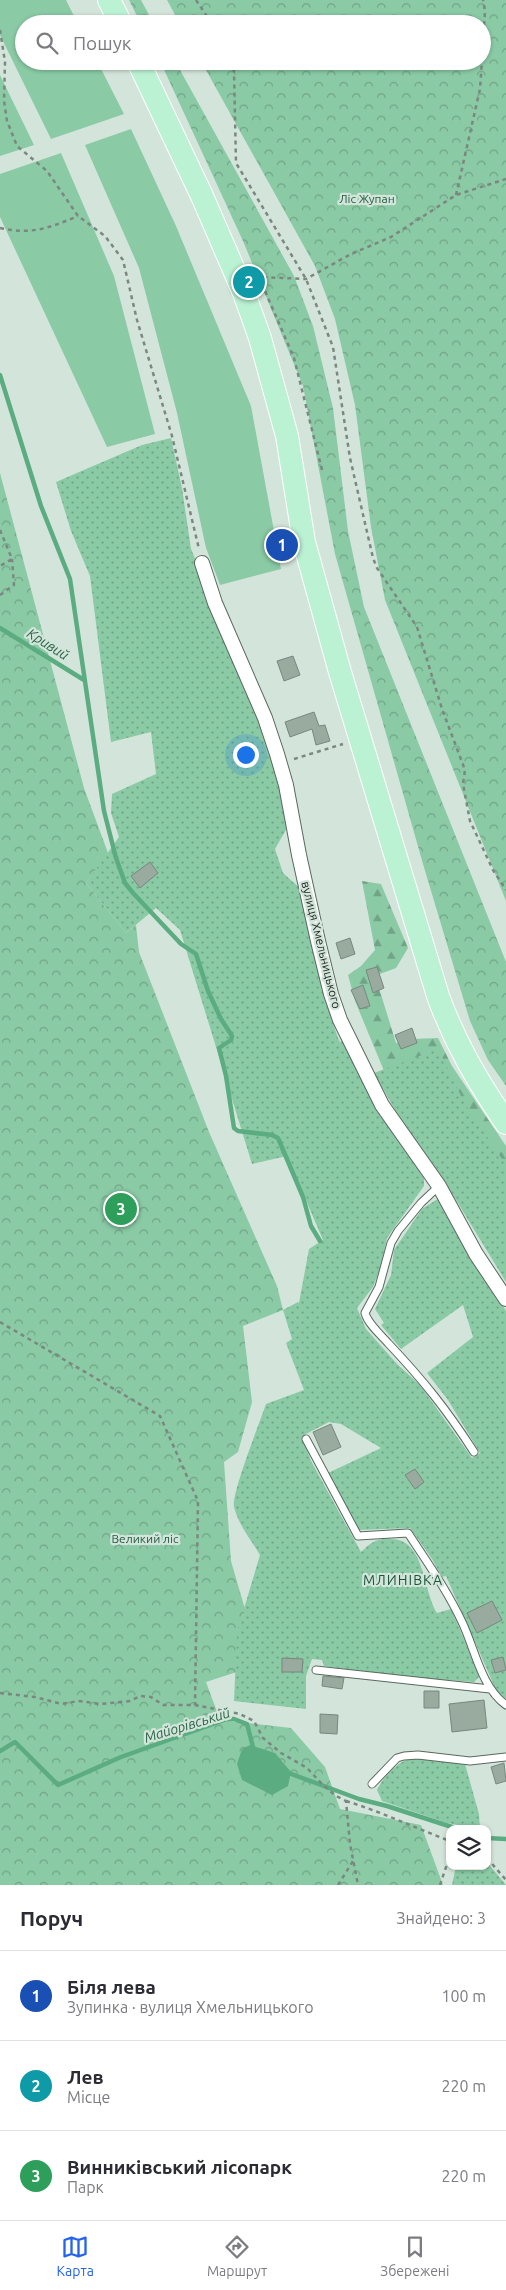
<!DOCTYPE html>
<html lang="uk">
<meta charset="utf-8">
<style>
body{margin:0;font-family:Ubuntu,sans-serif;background:#f2f2f3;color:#2b2b33}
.controls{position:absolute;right:15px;bottom:15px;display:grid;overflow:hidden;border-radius:10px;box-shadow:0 1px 4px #0004}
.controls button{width:45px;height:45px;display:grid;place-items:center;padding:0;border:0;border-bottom:1px solid #e1e1e2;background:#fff;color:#2b2b33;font:25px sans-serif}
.you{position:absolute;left:245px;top:754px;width:18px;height:18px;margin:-12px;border:4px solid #fff;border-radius:50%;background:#1a73e8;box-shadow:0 0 0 8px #1a73e833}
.badge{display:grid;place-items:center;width:32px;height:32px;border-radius:50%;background:#2563eb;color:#fff;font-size:16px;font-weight:700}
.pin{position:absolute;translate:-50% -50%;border:2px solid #fff;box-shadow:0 1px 5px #0006}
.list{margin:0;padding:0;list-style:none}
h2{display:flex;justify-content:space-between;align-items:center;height:65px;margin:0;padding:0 20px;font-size:21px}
h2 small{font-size:16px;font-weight:400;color:#7c7c81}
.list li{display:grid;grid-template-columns:32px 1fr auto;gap:15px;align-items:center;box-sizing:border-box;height:90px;padding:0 20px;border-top:1px solid #e1e1e2}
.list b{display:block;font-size:19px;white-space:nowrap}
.list p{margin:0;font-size:16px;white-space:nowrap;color:#7c7c81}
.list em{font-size:16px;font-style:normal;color:#7c7c81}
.icon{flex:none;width:28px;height:28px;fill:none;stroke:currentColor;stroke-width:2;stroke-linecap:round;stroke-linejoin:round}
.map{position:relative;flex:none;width:506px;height:1885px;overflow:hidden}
.search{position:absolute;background:#fff;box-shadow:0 1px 4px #0004;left:15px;right:15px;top:15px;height:55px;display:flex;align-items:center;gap:12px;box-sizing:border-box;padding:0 18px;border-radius:28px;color:#7c7c81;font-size:19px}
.sheet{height:335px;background:#fff}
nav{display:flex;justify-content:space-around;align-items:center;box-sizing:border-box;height:70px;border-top:1px solid #e1e1e2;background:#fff;font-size:14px;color:#7c7c81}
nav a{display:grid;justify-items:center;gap:2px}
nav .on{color:#2563eb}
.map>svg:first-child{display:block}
.grass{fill:#8acaa5}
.forest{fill:url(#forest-firs)}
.park{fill:url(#park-crowns)}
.garden{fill:url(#garden-dots)}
.water{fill:#5bad81}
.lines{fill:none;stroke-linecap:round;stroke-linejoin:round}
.stream{stroke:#5bad81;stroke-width:4.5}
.building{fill:#99aa9f;stroke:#78887e}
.lane-casing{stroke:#59695f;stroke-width:9}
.street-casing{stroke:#59695f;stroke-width:16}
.primary-casing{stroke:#fff;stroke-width:24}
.path{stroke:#7b8780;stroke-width:2.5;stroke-dasharray:4 4;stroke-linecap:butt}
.lane{stroke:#fff;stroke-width:7}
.street{stroke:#fff;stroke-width:14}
.primary{stroke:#bcf2d4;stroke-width:22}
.labels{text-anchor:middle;stroke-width:4.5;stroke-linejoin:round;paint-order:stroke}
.park-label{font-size:12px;fill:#1e5c3e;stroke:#d3e5da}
.street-label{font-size:12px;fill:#242a26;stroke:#d3e5da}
.water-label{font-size:14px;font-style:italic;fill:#296546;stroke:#d3e5da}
.neighbourhood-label{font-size:14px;letter-spacing:1px;fill:#185638;stroke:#d3e5da}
</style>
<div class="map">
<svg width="506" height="1885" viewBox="0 0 506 1885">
<defs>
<pattern id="forest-firs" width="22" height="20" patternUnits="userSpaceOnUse" patternTransform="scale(1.25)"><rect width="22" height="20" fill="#8acaa5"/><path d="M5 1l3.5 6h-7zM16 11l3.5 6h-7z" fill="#71a486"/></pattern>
<pattern id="park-crowns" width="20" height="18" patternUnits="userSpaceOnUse" patternTransform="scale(1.25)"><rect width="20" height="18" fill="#8acaa5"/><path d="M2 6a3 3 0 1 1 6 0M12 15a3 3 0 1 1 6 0" fill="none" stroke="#71a486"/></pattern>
<pattern id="garden-dots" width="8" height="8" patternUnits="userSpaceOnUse" patternTransform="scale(1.25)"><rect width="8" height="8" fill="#8acaa5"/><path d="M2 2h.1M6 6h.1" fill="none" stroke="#71a486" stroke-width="1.8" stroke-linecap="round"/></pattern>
</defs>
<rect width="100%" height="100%" fill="#d3e5da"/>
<path class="grass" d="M0,0H66L78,24H24V61H97L124,114L51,139L0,35Z
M0,75L34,145L0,156Z
M131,129L176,226L251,406L281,569L220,585L206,548L177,413L139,268L85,145Z
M61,153L114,276L155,434L107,447L0,217V174Z"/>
<path class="forest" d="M362,881L381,884L408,948L396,968L380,974L379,988L396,1043L412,1039L438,1038L452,1066L506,1146V1210L387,1078L355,1001L348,975L361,966L375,950Z"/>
<path class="park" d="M129,0H141L154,24H141Z
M167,0H506V901L385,600L371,527L355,405L335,319L315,266L201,61H482V24H180Z
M160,61H175L294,276L313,326L333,408L348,531L364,607L506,962V1086L488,1060L470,1021L423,864L335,554L303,386L243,241Z
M0,473L84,788L108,853L86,883L126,933L136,925L139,952L209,1132L277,1286L283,1310L243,1326L252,1402L238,1452L224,1462L231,1561L261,1664L206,1682L220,1720L291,1728L325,1767L340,1809L421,1825L443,1885H0Z"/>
<path class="garden" d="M171,438L182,488L191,549L252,696L281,782L287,828L275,849L283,873L303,891L323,986L321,987L338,1038L340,1042L348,1038L424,1174V1186L387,1238L380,1269L373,1287L357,1308L366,1329L397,1364L420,1385L472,1458L480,1453L448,1400L427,1373L473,1337L463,1305L401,1349L381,1325L384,1323L375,1309L391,1275L394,1250L422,1209L439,1198L506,1311V1699L496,1690L446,1576L442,1577L432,1559L410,1528L359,1530L328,1473L381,1448L341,1424L329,1422L302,1436L311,1461L361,1552C371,1543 376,1538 391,1539C425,1539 423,1591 437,1613L451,1609L480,1676L474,1682L395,1676L324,1666L322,1660L312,1659L306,1676V1709L234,1701L237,1632L260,1555C251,1540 238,1524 234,1507C231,1494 260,1422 266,1404L304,1390L286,1343L292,1339L283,1310L298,1302L299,1303L309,1249L323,1240L287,1156L252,1164L180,930L156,908L126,933L86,883L119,837L111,813L112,794L156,774L151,732L111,742L90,576L71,531L56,482L142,445Z
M438,1049L465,1104L506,1165V1282L442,1177L407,1131L374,1073Z
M417,1756L465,1764L479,1814L480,1829L447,1823L382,1801L377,1790C385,1774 399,1760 417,1756Z
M487,1862L506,1885H452L456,1866H487Z"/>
<path class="water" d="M250,1745L275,1753L291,1772L288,1786L272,1795L242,1780L237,1764L242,1749Z"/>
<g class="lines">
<path class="stream" d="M0,375L41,506L70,579L104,811L116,858L125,883L133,893L181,944L196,954L208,991L221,1019L232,1036L231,1040L219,1048L226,1076L234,1128L238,1131L272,1135L278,1138L303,1197L311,1226L320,1241
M0,628L84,680
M0,1751L15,1742L58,1785L121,1757L227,1719H234L247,1724L254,1751
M286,1772L359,1799L387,1806L458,1829
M487,1838L506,1839"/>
</g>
<path class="building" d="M293,656L300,675L284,681L277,661Z
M314,712L319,726L325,725L330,741L316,745L312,729L290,737L285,722Z
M150,862L158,873L140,888L131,876Z
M350,938L355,954L341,959L336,943Z
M377,967L384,988L373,993L366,970Z
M363,985L370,1006L360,1009L351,990Z
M412,1028L417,1043L401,1049L395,1035Z
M331,1424L341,1447L323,1455L313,1432Z
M415,1469L424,1482L415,1489L405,1475Z
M492,1601L502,1620L477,1633L467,1613Z
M503,1657L506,1670L495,1673L491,1660Z
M282,1658L303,1659L302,1672H282Z
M323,1676L344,1678L342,1689L322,1686Z
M424,1691H439V1708H424Z
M484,1700L487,1728L452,1732L449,1704Z
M320,1714L338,1715L337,1734L320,1733Z
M504,1763L506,1781L496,1784L491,1767Z"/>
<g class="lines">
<g class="lane-casing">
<path id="lane" d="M439,1186L421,1203L398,1231L391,1243L379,1287L365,1313C368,1324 381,1335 388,1343C423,1380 447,1410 474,1452
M306,1439L358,1536L408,1533C427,1562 447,1590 462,1622C475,1649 481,1687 506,1705
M316,1670L490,1689
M372,1784L397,1758L404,1756L418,1755L470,1761L506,1757"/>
</g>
<g class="street-casing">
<path id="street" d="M202,563L215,603L265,718L277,754L286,785L299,855L318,941L331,994L340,1020L382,1105L439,1186L476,1254L506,1299"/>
</g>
<g class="primary-casing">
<path id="primary" d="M109,0L121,24
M138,61L202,196L244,293L260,338L287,436L304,542L340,672L438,996C455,1043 478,1082 506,1123"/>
</g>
<path class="path" d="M196,0L212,24
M0,30L5,62L4,101L7,121L17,146L47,171L78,216L105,236L123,260L137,320L172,436L199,549
M482,57L485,11L483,0
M231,61L234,71L236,163L306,279L333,347L350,458L373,558L377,568L417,627L442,709L465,770L463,784L470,821L493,870L506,890
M456,195L480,89L482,61
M0,228C32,235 49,228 78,216
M322,470L294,358L259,277L306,279L351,254L391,237L456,195L506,179
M0,530L12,559L0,566
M0,595L14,585L12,559
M294,759L343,744
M0,1322L160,1416L198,1501L195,1705
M0,1693L35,1697L62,1704L78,1701L101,1704L130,1701L140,1696L151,1697L163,1705H195L240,1714L254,1721L263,1738L281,1753L307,1768L323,1785L336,1796L346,1801L350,1844L358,1885
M346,1801C382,1812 415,1828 450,1841
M487,1858L506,1880
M338,1885L353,1861
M440,1885L450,1855"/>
<use href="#lane" class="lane"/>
<use href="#street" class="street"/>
<use href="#primary" class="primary"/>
</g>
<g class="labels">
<g class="park-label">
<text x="367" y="203">Ліс Жупан</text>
<text x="145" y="1543">Великий ліс</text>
</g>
<g class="street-label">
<text transform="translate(321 945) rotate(76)" y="4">вулиця Хмельницького</text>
</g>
<g class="water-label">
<text transform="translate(48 644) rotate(32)" y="5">Кривий</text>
<text transform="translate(187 1725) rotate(-17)" y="5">Майорівський</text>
</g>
<g class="neighbourhood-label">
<text x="403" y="1585">МЛИНІВКА</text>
</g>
</g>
</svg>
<div class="controls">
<button><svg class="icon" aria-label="layers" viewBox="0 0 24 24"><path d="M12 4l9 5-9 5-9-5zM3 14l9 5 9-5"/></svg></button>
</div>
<div class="you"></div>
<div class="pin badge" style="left:282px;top:545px;background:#1a4fb4">1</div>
<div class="pin badge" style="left:249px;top:282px;background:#0f9aa8">2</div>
<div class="pin badge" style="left:121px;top:1209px;background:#2e9e5b">3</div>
<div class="search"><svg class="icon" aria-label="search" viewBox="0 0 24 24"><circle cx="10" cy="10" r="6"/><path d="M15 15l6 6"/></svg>Пошук</div>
</div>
<section class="sheet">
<h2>Поруч<small>Знайдено: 3</small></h2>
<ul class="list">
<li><span class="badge" style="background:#1a4fb4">1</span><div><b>Бiля лева</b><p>Зупинка · вулиця Хмельницького</p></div><em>100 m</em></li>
<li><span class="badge" style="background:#0f9aa8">2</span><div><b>Лев</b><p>Місце</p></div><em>220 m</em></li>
<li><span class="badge" style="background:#2e9e5b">3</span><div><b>Винниківський лісопарк</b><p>Парк</p></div><em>220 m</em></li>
</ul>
</section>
<nav>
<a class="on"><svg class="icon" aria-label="map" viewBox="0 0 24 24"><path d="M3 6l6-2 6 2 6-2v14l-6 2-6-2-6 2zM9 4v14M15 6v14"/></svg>Карта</a>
<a><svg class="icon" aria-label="directions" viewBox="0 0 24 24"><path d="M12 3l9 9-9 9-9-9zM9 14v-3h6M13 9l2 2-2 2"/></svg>Маршрут</a>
<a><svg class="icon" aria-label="saved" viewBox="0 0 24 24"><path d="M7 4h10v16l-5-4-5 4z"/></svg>Збережені</a>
</nav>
